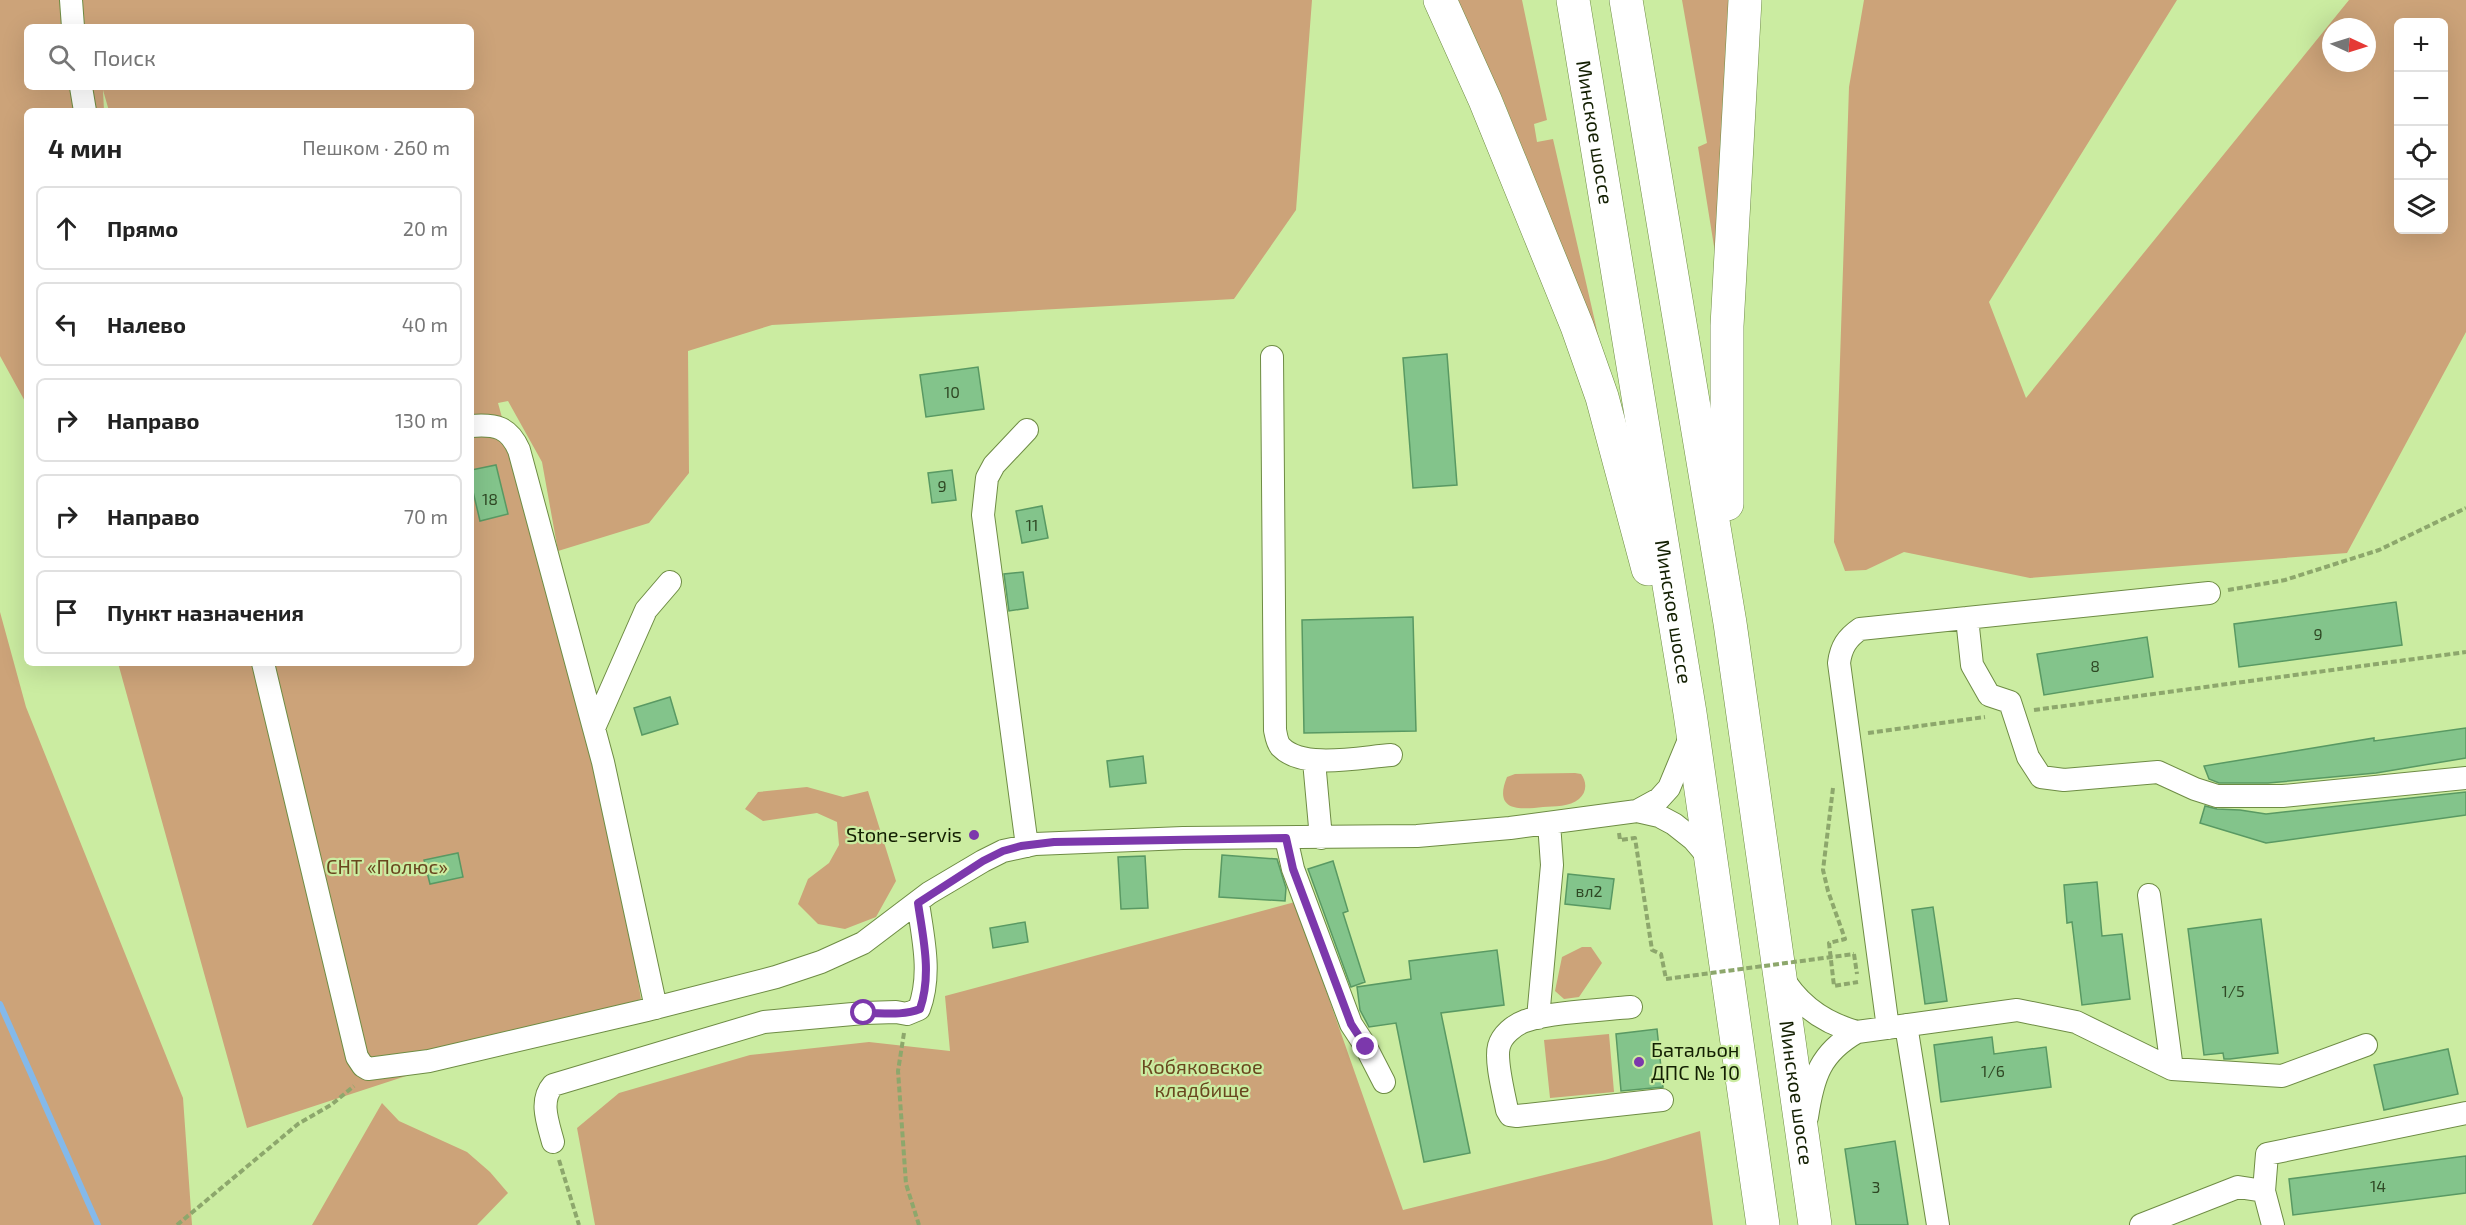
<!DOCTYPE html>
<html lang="ru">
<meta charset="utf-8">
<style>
body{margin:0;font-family:"Exo 2",sans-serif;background:#f6f6f6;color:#222}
.controls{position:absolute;right:18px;top:18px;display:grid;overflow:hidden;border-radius:9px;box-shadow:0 6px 24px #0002}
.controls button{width:54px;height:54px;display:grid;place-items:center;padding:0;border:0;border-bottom:2px solid #e0e0e0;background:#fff;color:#222;font:30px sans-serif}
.compass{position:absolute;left:2322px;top:18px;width:54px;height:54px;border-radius:50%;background:#fff;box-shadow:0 6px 24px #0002;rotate:94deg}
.stop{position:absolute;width:18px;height:18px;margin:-14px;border:4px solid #7c38ac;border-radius:50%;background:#fff}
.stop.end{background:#7c38ac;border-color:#fff;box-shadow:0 2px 6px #0008}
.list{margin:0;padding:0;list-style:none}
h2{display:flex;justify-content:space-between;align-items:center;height:78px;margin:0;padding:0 24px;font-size:26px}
h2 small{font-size:20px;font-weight:400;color:#767676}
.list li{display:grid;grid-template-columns:39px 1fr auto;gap:18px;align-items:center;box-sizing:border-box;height:84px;margin:0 12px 12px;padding:0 12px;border:2px solid #e0e0e0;border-radius:9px}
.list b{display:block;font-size:22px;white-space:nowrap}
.list em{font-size:20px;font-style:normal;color:#767676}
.icon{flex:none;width:33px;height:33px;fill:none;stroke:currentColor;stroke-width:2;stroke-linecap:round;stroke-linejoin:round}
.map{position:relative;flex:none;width:2466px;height:1225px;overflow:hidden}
.search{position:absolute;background:#fff;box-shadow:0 6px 24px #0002;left:24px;top:24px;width:450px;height:66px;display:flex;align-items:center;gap:15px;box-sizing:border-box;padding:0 21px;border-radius:9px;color:#767676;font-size:22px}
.panel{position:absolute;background:#fff;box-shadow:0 6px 24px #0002;left:24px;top:108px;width:450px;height:558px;border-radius:9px}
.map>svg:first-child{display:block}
.green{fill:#cca379;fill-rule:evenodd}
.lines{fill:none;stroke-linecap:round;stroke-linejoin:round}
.stream{stroke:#84b9ea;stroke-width:6}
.building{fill:#83c48b;stroke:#599963;stroke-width:1.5}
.minor-casing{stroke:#6e8c44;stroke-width:24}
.highway-casing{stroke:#6e8c44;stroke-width:34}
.path{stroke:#8da76c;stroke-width:4;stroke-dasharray:6 3;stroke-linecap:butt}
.minor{stroke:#fff;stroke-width:22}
.highway{stroke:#fff;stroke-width:33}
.path-bridge{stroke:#8da76c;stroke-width:4;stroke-dasharray:6 3;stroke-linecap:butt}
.route{stroke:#7c38ac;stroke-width:8}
.poi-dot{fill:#7c38ac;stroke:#cbeca1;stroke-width:2}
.labels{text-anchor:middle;stroke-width:4.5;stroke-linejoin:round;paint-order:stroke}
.number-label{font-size:16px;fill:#2f4824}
.street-label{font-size:20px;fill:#131f02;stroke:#cbeca1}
.poi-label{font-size:20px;fill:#131f02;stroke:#cbeca1;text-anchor:end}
.park-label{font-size:20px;fill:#69471f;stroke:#cbeca1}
</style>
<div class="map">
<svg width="2466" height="1225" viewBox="0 0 2466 1225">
<rect width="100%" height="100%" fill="#cbeca1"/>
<path class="green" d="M0,0H1312L1296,210L1234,299L772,325L688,351L689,473L649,523L558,551L542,462L508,401L498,403L584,715L622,884L641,999L247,1128L118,663H471V111H109L103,90L104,111H27V405L0,356ZM27,27H471V87H27Z
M1453,0H1522L1547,120L1534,124L1537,142L1553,139L1599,339L1502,97Z
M1682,0H1733L1718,271L1698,147L1707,143Z
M1864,0H2177L1989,302L2026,398L2349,0H2466V332L2347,553L2030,578L1904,552L1866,570L1845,571L1834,542L1849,87ZM2398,22H2444V230H2398ZM2331,27H2367V63H2331Z
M0,612L26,707L183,1098L192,1225H0Z
M1575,773L1581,774C1587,782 1587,792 1579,799C1570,807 1554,806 1543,807C1519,810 1493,811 1507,777L1515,774Z
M807,787L843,797L868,791L896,881L876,917L845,929L818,924L798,904L808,879L829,863L839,845L837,822L817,813L763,821L745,809L758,792Z
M1295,902L1403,1210L1605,1160L1700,1131L1713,1225H595L577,1128L619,1093L750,1055L869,1042L950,1051L945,996Z
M1582,947H1591L1602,963L1579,997L1564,999L1555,991L1562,957Z
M1609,1034L1614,1092L1550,1098L1544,1040Z
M382,1103L399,1121L467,1152L490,1172L508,1193L477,1225H312Z"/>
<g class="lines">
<path class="stream" d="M0,1004L98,1225"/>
</g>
<path class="building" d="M1447,354L1457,485L1413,488L1403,358Z
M978,367L984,409L926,417L920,375Z
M496,465L508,514L480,521L471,483V470Z
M952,470L956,500L932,503L928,473Z
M1042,506L1048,538L1022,543L1016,511Z
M1023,572L1028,608L1009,611L1004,574Z
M2396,602L2402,645L2239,667L2234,624Z
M1413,617L1416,731L1304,733L1302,620Z
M2147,637L2153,677L2044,695L2037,654Z
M670,697L678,724L642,735L634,708Z
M2466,728V758L2376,773L2268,783H2219L2209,779L2204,766L2374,738V741Z
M1143,756L1146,783L1110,787L1107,761Z
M2466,792V815L2266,843L2200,823L2205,806L2217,809L2240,810L2266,814Z
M458,853L463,877L430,884L424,860Z
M1222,855L1277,859L1286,888L1285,901L1219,897Z
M1145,856L1148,908L1121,909L1118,857Z
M1333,861L1348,911L1343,913L1365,982L1351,987L1308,869Z
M1568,874L1614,879L1610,909L1565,904Z
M2097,882L2102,936L2122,934L2130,999L2082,1005L2072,922L2067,923L2064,885Z
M1933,907L1947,1001L1925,1004L1912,910Z
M2261,919L2278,1053L2230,1059H2224L2223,1053L2204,1055L2188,929Z
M1025,922L1028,942L993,948L990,928Z
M1497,950L1504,1005L1441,1013L1470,1153L1424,1162L1396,1023L1369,1027L1360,1010L1357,987L1411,979L1409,961Z
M1657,1029L1663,1087L1621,1091L1616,1034Z
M1992,1037L1994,1054L2046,1047L2051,1087L1941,1102L1934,1045Z
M2448,1049L2458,1094L2384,1110L2374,1065Z
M1895,1141L1908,1225H1856L1845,1149Z
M2466,1156V1193L2293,1215L2289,1179Z"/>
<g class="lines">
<g class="minor-casing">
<path id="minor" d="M71,0L73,27
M81,87L85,111
M1272,357L1275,730C1276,735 1277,743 1281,747C1303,770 1361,757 1391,755
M471,426C496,424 509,427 519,450L603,762L656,1008
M1027,430L994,465L987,478L983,515L1027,846
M1967,618L1972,665L1989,695L2010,702L2028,757L2041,777L2064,780L2158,772L2195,789L2217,796H2283L2466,778
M263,663L357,1057L363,1066L368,1069L429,1061L647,1010L776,977L821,962L863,943L929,893L983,861L1003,851L1035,844L1183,838L1417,836L1510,828L1637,811L1659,816L1674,824L1693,839L1711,860
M594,728L646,610L670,582
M1314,761L1321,838
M1637,811L1659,799L1669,788L1691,735
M1286,838L1293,869L1351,1024L1366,1047L1384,1082
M2149,895L2172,1069
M1781,975C1798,1005 1824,1023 1857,1032
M1631,1007C1601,1010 1553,1012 1525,1021C1514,1025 1502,1035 1499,1046C1495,1061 1504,1094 1507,1110L1510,1115L1517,1116L1662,1100
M1538,1018L1552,865L1549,823
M1906,1025L1938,1225
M1888,1028L1839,663C1841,647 1847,638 1860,629L2209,593
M1807,1117C1813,1077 1820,1053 1857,1032L2017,1010L2076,1022L2172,1069L2282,1076L2366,1045
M553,1142C548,1123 539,1101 553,1085L764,1022L864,1013L896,1012L907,1014L919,1009C932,974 923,938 918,903
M2264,1191L2267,1154L2466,1113
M2141,1225L2238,1187L2264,1191L2273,1225"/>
</g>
<g class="highway-casing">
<g id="highway">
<path d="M1440,0L1485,100L1577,326L1602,397L1648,569"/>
<path id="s1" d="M1573,0L1690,713L1763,1225"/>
<path id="s2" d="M1626,0L1730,623L1815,1225"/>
<path d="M1727,504V326L1745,0"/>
</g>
</g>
<path class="path" d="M2228,590L2285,580L2379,550L2466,508
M2034,710L2466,652
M1868,733L1985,717
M1833,788L1823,870L1828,891L1845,939L1829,943L1834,986L1858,982
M1619,833L1620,840L1635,838L1652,950L1661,954L1666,979
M1854,954L1857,974
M904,1033L898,1071L906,1184L919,1225
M559,1160L579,1225
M177,1225L298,1124L331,1105L354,1086"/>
<use href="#minor" class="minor"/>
<use href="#highway" class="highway"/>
<path class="path-bridge" d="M1666,979L1854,954"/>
</g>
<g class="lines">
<path class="route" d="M864,1013C883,1013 903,1016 920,1009C932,974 923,938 918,903L983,861L1003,851L1021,846L1054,842L1286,838L1293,869L1351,1024L1366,1047"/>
</g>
<g class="poi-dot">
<circle cx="974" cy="835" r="6"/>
<circle cx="1639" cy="1062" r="6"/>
</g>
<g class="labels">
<g class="number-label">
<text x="952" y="398">10</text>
<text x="942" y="492">9</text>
<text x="490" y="505">18</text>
<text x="1032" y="531">11</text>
<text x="2318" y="640">9</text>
<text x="2095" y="672">8</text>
<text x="1589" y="897">вл2</text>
<text x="2233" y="997">1/5</text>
<text x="1993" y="1077">1/6</text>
<text x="2378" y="1192">14</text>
<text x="1876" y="1193">3</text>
</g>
<g class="street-label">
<text dy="7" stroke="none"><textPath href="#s1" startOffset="134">Минское шоссе</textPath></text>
<text dy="7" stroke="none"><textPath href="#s1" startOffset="620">Минское шоссе</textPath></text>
<text dy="7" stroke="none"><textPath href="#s2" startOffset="1106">Минское шоссе</textPath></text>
</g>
<g class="poi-label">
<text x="962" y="842">Stone-servis</text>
<text x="1651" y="1057" text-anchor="start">Батальон<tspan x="1651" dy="23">ДПС № 10</tspan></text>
</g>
<g class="park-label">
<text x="387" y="874">СНТ «Полюс»</text>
<text x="1202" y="1074">Кобяковское<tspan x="1202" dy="23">кладбище</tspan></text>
</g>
</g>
</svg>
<div class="controls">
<button>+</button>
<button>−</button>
<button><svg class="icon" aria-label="locate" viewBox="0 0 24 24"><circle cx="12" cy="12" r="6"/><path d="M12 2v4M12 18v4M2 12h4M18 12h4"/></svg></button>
<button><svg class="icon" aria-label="layers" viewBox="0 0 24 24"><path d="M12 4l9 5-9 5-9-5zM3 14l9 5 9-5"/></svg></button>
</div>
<svg class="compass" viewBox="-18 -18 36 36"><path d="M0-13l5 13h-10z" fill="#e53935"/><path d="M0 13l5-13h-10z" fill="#767676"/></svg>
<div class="stop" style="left:864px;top:1013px"></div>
<div class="stop end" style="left:1366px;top:1047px"></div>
<div class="search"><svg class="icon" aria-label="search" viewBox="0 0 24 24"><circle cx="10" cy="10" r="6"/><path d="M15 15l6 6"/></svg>Поиск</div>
<section class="panel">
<h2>4 мин<small>Пешком · 260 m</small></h2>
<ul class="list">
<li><svg class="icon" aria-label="ahead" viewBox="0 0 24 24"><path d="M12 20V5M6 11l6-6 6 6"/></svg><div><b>Прямо</b></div><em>20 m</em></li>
<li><svg class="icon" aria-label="left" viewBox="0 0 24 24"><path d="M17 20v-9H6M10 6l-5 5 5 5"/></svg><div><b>Налево</b></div><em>40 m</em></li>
<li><svg class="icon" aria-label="right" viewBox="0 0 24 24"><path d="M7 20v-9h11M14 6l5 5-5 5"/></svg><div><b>Направо</b></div><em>130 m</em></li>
<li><svg class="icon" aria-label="right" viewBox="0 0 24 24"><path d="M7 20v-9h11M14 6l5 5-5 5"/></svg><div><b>Направо</b></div><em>70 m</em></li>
<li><svg class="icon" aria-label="arrive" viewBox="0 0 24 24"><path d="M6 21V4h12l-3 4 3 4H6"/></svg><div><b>Пункт назначения</b></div></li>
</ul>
</section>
</div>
